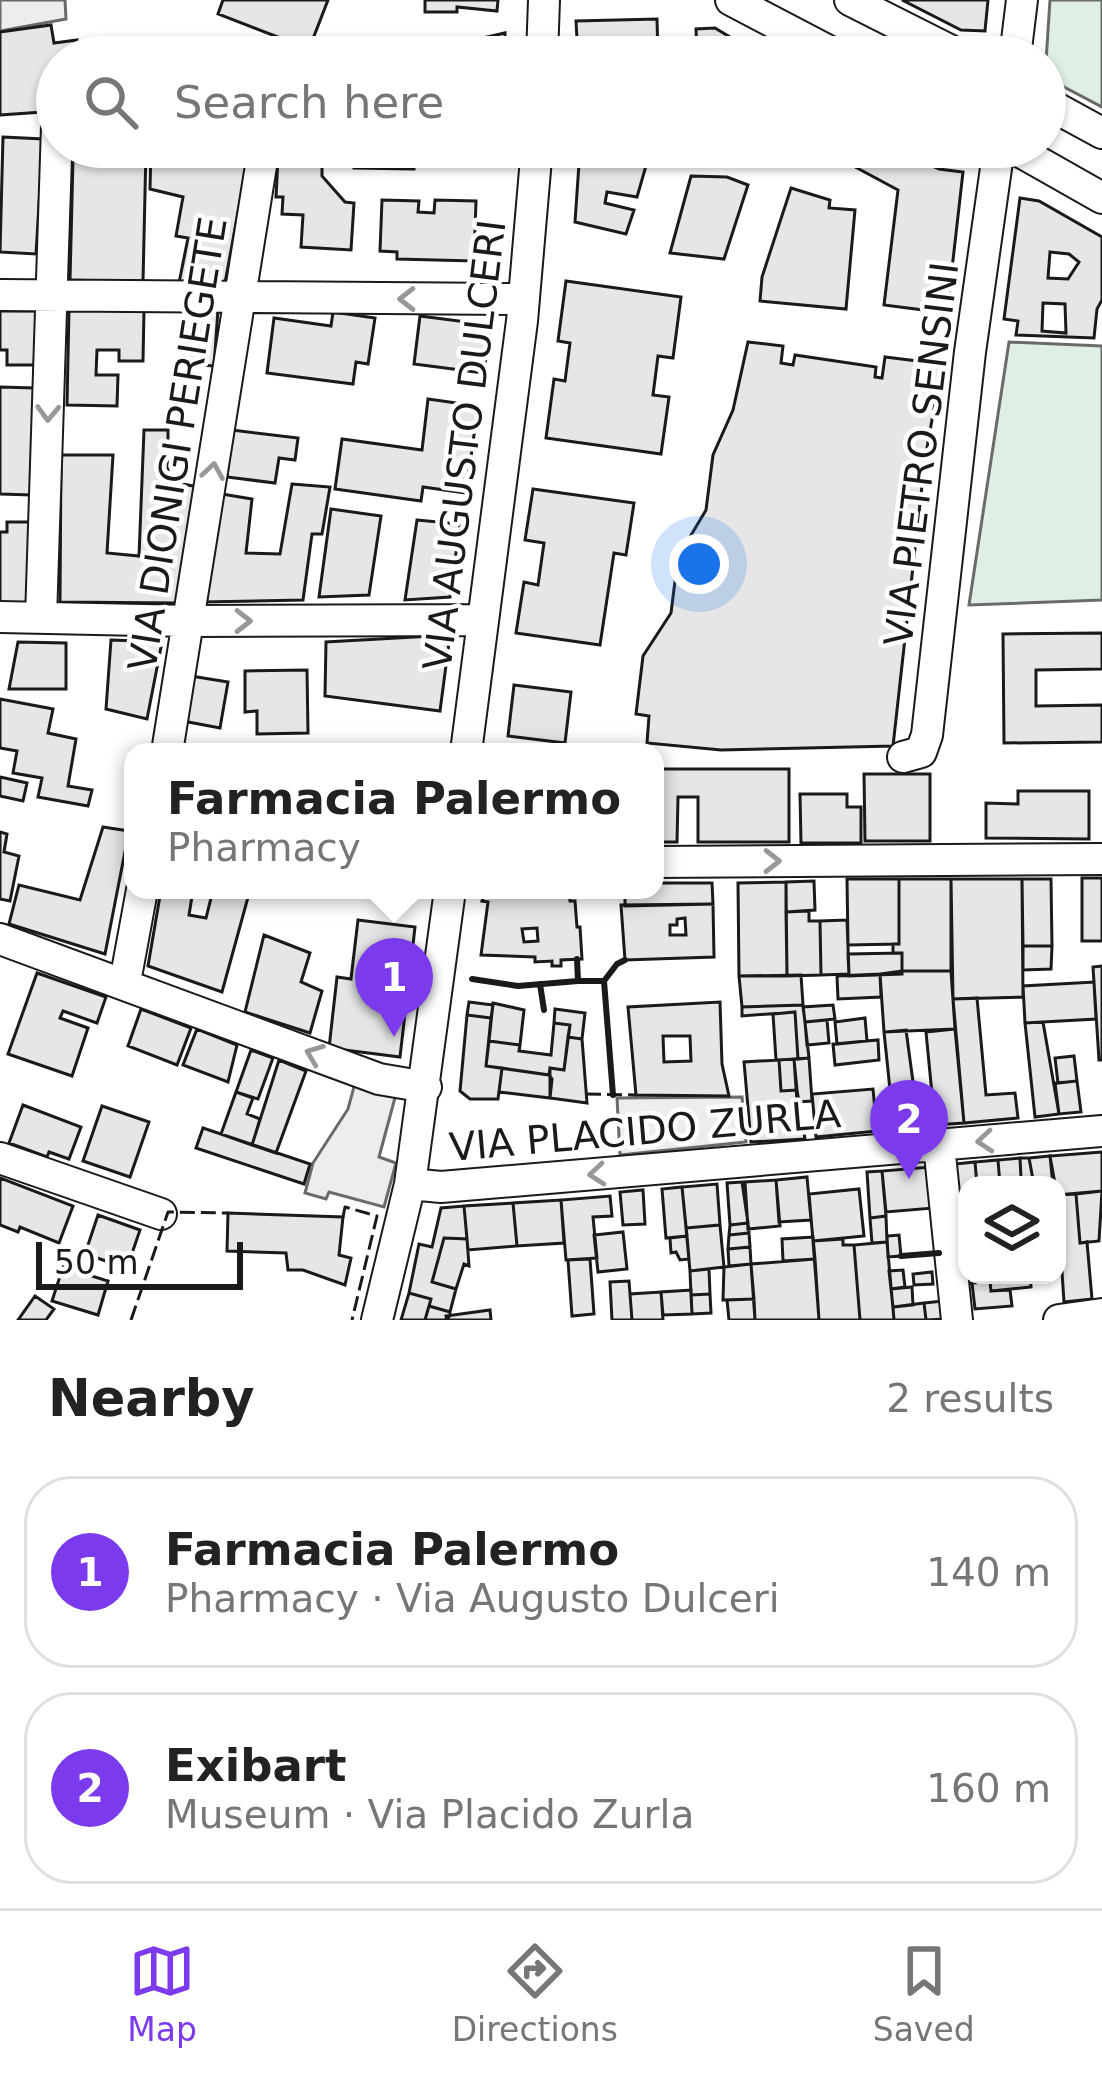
<!DOCTYPE html>
<meta charset="utf-8">
<style>
body{margin:0;font-family:"DejaVu Sans",sans-serif;background:#f6f6f6;color:#222}
.controls{position:absolute;right:36px;bottom:36px;display:grid;overflow:hidden;border-radius:24px;box-shadow:0 3px 9px #0004}
.controls button{width:108px;height:108px;display:grid;place-items:center;padding:0;border:0;border-bottom:3px solid #e0e0e0;background:#fff;color:#222;font:60px sans-serif}
.scale{position:absolute;left:36px;bottom:30px;width:207px;box-sizing:border-box;padding-left:12px;border:6px solid #1a1a1a;border-top:0;font-size:33px;line-height:42px;white-space:nowrap;color:#1a1a1a;-webkit-text-stroke:9px #fff;paint-order:stroke}
.you{position:absolute;left:699px;top:564px;width:42px;height:42px;margin:-30px;border:9px solid #fff;border-radius:50%;background:#1a73e8;box-shadow:0 0 0 18px #1a73e833}
.badge{display:grid;place-items:center;width:78px;height:78px;border-radius:50%;background:#7c3aed;color:#fff;font-size:39px;font-weight:700}
.pin{position:absolute;translate:-50% -99px;filter:drop-shadow(0 3px 6px #0008)}
.pin::after{content:'';position:absolute;top:63px;width:42px;height:36px;background:inherit;clip-path:polygon(0 0,100% 0,50% 100%)}
.popup{position:absolute;left:124px;top:743px;width:540px;height:156px;box-sizing:border-box;display:grid;place-content:center;border-radius:24px;background:#fff;filter:drop-shadow(0 3px 9px #0005);font-size:39px;white-space:nowrap;color:#767676}
.popup b{font-size:45px;color:#222}
.popup::after{content:'';position:absolute;left:50%;top:100%;margin-left:-24px;border:24px solid transparent;border-top-color:#fff}
.list{margin:0;padding:0;list-style:none}
h2{display:flex;justify-content:space-between;align-items:center;height:156px;margin:0;padding:0 48px;font-size:51px}
h2 small{font-size:39px;font-weight:400;color:#767676}
.list li{display:grid;grid-template-columns:78px 1fr auto;gap:36px;align-items:center;box-sizing:border-box;height:192px;margin:0 24px 24px;padding:0 24px;border:3px solid #e0e0e0;border-radius:48px}
.list b{display:block;font-size:45px;white-space:nowrap}
.list p{margin:0;font-size:39px;white-space:nowrap;color:#767676}
.list em{font-size:39px;font-style:normal;color:#767676}
.icon{flex:none;width:66px;height:66px;fill:none;stroke:currentColor;stroke-width:2;stroke-linecap:round;stroke-linejoin:round}
.map{position:relative;flex:none;width:1102px;height:1320px;overflow:hidden}
.search{position:absolute;background:#fff;box-shadow:0 3px 9px #0004;left:36px;right:36px;top:36px;height:132px;display:flex;align-items:center;gap:30px;box-sizing:border-box;padding:0 42px;border-radius:66px;color:#767676;font-size:45px}
.sheet{height:588px;background:#fff}
nav{display:flex;justify-content:space-around;align-items:center;box-sizing:border-box;height:168px;border-top:3px solid #e0e0e0;background:#fff;font-size:33px;color:#767676}
nav a{display:grid;justify-items:center;gap:6px}
nav .on{color:#7c3aed}
.map>svg:first-child{display:block}
.green{fill:#e0efe3;stroke:#6a6a6a;stroke-width:3}
.parking{fill:#ededed;stroke:#6a6a6a;stroke-width:3}
.building{fill:#e6e6e6;stroke:#1a1a1a;stroke-width:3;fill-rule:evenodd}
.lines{fill:none;stroke-linecap:round;stroke-linejoin:round}
.minor-casing{stroke:#1a1a1a;stroke-width:34}
.minor{stroke:#fff;stroke-width:30}
.fence{stroke:#1a1a1a;stroke-width:3;stroke-dasharray:15 6;stroke-linecap:butt}
.wall{stroke:#1a1a1a;stroke-width:6}
.oneway{stroke:#989898}
.labels{text-anchor:middle;stroke-width:9;stroke-linejoin:round;paint-order:stroke}
.street-label{font-size:39px;fill:#1a1a1a;stroke:#fff}
</style>
<div class="map">
<svg width="1102" height="1320" viewBox="0 0 1102 1320">
<rect width="100%" height="100%" fill="#fff"/>
<path class="green" d="M1050,0H1102V107L1045,77Z
M1009,342L1102,346V600L969,605Z"/>
<path class="parking" d="M0,0H65L66,19L0,31Z
M355,1083L396,1094L379,1157L396,1163L384,1207L329,1192L326,1199L305,1193L313,1163L348,1109Z
M742,1097L746,1142L620,1155L617,1098Z"/>
<path class="building" d="M223,0H328L309,49L218,14Z
M425,0H498L497,11L457,7V12H425Z
M902,0H988L985,31L961,30Z
M657,19L658,57H578L576,21Z
M51,25L54,43L77,40L79,57H57V111L0,115V32Z
M715,28L763,57H697L696,29Z
M505,33V57H460L461,43Z
M255,39L257,54L223,57L222,44Z
M3,137L43,139L36,254L0,252Z
M75,147L146,149L143,282L70,280L73,159L106,160V154H122V148Z
M151,147H250L225,283H179L188,238L176,236L183,197L150,189Z
M354,147H415L414,169L354,168Z
M457,147H502L501,153L457,151Z
M818,147H934L926,163L939,169L963,172L947,313L884,305L898,190Z
M580,149L650,152L637,197L607,192L605,203L634,210L626,234L575,222Z
M278,158L322,161V176L345,202L354,203L351,250L301,247L303,215L282,214L283,197H276Z
M691,176L727,177L748,185L724,259L670,253Z
M791,188L830,200L829,208L855,210L846,309L760,301L762,277Z
M1020,198L1039,201L1102,237V300L1097,309L1094,338L1016,335L1018,321L1004,319ZM1050,252L1069,254L1079,262L1068,279L1048,278ZM1043,303L1065,304L1066,333L1042,331Z
M382,200L419,201L418,212L434,213L435,200L476,201L474,261L397,259V252L380,251Z
M566,281L681,297L673,358L658,356L653,395L669,397L661,454L546,438L554,379L565,381L570,343L558,341Z
M187,308L218,310L214,366L183,364Z
M69,309L144,310L143,361H119V350H97L96,375H118L117,406L67,405Z
M0,311H36L35,365H7V350H0Z
M333,312L375,318L368,364L356,362L353,384L267,373L274,318L331,326Z
M420,316L490,325L484,373L414,364Z
M748,342L783,346L781,363L793,365L795,355L876,367L875,377L882,378L885,357L942,364L925,459L893,746L721,750L647,743L649,716L636,714L643,656L671,613L678,557L706,510L713,455L733,410Z
M0,387L34,388L31,495L0,494Z
M428,399L478,406L466,493L423,487L421,501L335,489L342,439L422,450Z
M144,430H168V481L198,487L179,603L60,602L61,455H113L107,553L139,556Z
M232,430L298,438L295,460L279,458L275,483L227,477Z
M292,484L330,487L322,534H312L303,600L202,602L222,494L252,499L246,553L280,554Z
M533,489L634,503L626,555L614,553L600,645L516,633L524,582L538,585L544,543L525,540Z
M331,509L381,516L369,595L319,597Z
M417,520L460,524L450,597L405,600Z
M7,522H33L31,606L0,605V532H7Z
M1102,633V669L1036,670V706L1102,705V742L1004,743L1003,634Z
M450,635L440,711L325,696L326,642Z
M111,640L162,642L147,719L106,709Z
M18,642L66,643V689H9Z
M307,670L308,733L257,734V711L245,712V671Z
M191,676L228,682L220,728L183,721Z
M514,685L571,692L565,743L508,736Z
M0,699L53,709L48,733L76,739L68,786L92,790L88,806L38,797L42,778L13,773L17,751L0,748Z
M655,769H789V842H698V797H678L677,842H655Z
M864,774H930V841H865Z
M0,777L27,783L23,801L0,796Z
M1018,791H1089V839L986,838V803L1018,804Z
M800,794H847V807H861V843H801Z
M103,827L129,831L105,954L9,924L19,885L80,900Z
M0,832L7,834L4,852L19,856L10,901L0,899Z
M1082,878H1102V941H1082Z
M847,879H899V944L848,945Z
M899,879H951V971H902V953H893V944H899Z
M951,879H1022L1023,997L953,999Z
M1022,879H1051L1052,946H1023Z
M814,881L815,910L786,912V882Z
M786,882L787,976H739L738,883Z
M655,883H712L713,904L625,906V895H619V890H655Z
M161,890H193L189,915L206,918L213,890H250L222,992L148,966Z
M486,890H569L570,901H575L577,927H580L582,959L561,960V966H552V961L535,962V957L481,955L488,902L482,901ZM537,928L538,941L524,942L522,929Z
M713,904L714,957L625,960L621,905ZM685,918L686,935H670V925H677V919Z
M809,911V921H820L821,975L787,976L786,912Z
M358,920L415,927L400,1057L329,1048L337,977L351,979Z
M847,920L849,974L821,975L820,921Z
M264,935L310,953L301,982L322,991L310,1033L245,1012Z
M1023,946H1052L1051,969L1023,970Z
M902,953V974L849,976L848,954Z
M1102,966V1060H1099L1093,967Z
M902,971H951L955,1029L884,1032L880,974Z
M37,973L106,997L97,1023L63,1011L60,1018L88,1028L72,1076L8,1054Z
M880,974L881,997L838,999L837,976Z
M801,975L803,1005L742,1007L739,976Z
M1094,982L1096,1019L1025,1023L1023,986Z
M977,998L986,1095L1015,1093L1018,1118L964,1123L953,999Z
M469,1002L493,1005L491,1018L467,1015Z
M720,1002L722,1064L729,1096L636,1095L628,1007ZM663,1036H690L691,1061L664,1062Z
M493,1003L524,1010L520,1045L489,1041Z
M803,1005L809,1058L798,1059L795,1012L742,1016V1007Z
M833,1005L835,1019L805,1022L803,1007Z
M141,1009L191,1028L177,1065L128,1046Z
M555,1009L585,1013L582,1039L568,1037L570,1025L554,1023Z
M795,1012L798,1059L776,1060L773,1014Z
M467,1015L491,1018L486,1066L502,1068L498,1099H470L460,1091Z
M865,1018L867,1041L837,1044L835,1022Z
M827,1020L829,1043L807,1045L805,1022Z
M1043,1022L1059,1114L1035,1117L1025,1023Z
M554,1023L570,1025L564,1070L550,1068L549,1075L486,1066L489,1041L520,1045L519,1051L551,1055Z
M197,1029L237,1045L228,1082L183,1065Z
M955,1029L964,1123L935,1125L926,1032Z
M906,1030L919,1126L894,1128L884,1032Z
M568,1037L582,1039L587,1103L550,1098V1068L564,1070Z
M878,1040L879,1060L835,1065L833,1044Z
M251,1050L273,1058L258,1099L236,1092Z
M1074,1056L1077,1081L1058,1083L1055,1058Z
M809,1058L812,1101L797,1102L794,1059Z
M794,1059L797,1090L781,1091L779,1060Z
M279,1060L306,1071L276,1153L252,1145Z
M779,1060L781,1091L797,1090L805,1139L751,1142L744,1062Z
M502,1068L549,1075L552,1079L550,1098L499,1092Z
M1077,1081L1081,1112L1059,1114L1055,1083Z
M873,1089L877,1131L816,1137L812,1094Z
M236,1092L253,1098L247,1114L260,1119L252,1145L221,1134Z
M23,1105L81,1127L69,1159L49,1152L47,1157L9,1143Z
M102,1106L149,1122L130,1177L83,1161Z
M203,1128L310,1164L304,1184L196,1148Z
M1102,1152V1191L1057,1195L1050,1156Z
M1050,1156L1053,1185H1034L1029,1158Z
M1020,1158H1029L1034,1185H1015L1014,1178H1021Z
M1020,1158L1021,1178H1014L1015,1185H1000L998,1160Z
M998,1160L1000,1185H977L975,1162Z
M975,1162L977,1185H967V1207H960L955,1164Z
M930,1167L934,1208L886,1212L882,1171Z
M882,1171L886,1216L870,1218L867,1172Z
M807,1177L811,1220L779,1222L776,1180Z
M0,1178L73,1206L59,1243L20,1227L18,1232L0,1225Z
M776,1180L780,1226L748,1229L745,1182Z
M742,1182L748,1223L730,1225L727,1183Z
M717,1184L720,1225L686,1228L682,1187Z
M682,1187L687,1236L666,1238L662,1189Z
M859,1189L864,1236L813,1241L809,1194Z
M643,1190L645,1224L623,1225L620,1192Z
M1102,1191L1099,1241L1080,1243L1076,1194Z
M1076,1194L1080,1243L1087,1242L1092,1299L1064,1302L1057,1195Z
M610,1196L612,1216L593,1217L597,1258L566,1260L561,1200Z
M561,1200L564,1243L517,1246L513,1203Z
M513,1203L517,1246L468,1250L464,1206Z
M464,1206L467,1239L444,1238L432,1282L456,1289L450,1312L429,1306L431,1299L409,1293L419,1244L432,1247L441,1208Z
M228,1213L343,1217L339,1255L351,1258L345,1285L303,1270H288L286,1253L227,1251Z
M98,1215L140,1230L127,1268L85,1254Z
M886,1216L887,1242L872,1243L870,1218Z
M748,1223L749,1233L729,1235L730,1225Z
M720,1225L724,1267L690,1271L686,1228Z
M623,1232L627,1269L598,1272L594,1235Z
M749,1233L750,1247L728,1249L729,1235Z
M899,1235L901,1256L888,1257L887,1236Z
M687,1236L689,1259L680,1260L676,1252L671,1253L670,1238Z
M813,1237L815,1259L783,1261L782,1239Z
M444,1238L467,1239L469,1266L464,1264L456,1289L432,1282Z
M843,1239V1245H854L860,1320H819L813,1241Z
M887,1242L894,1320H860L854,1245Z
M750,1247L751,1264L729,1266L728,1249Z
M963,1251H967V1275H990V1281L966,1284Z
M590,1259L594,1314L572,1316L568,1260Z
M815,1259L819,1320H755L751,1264Z
M751,1264L754,1299L723,1300L724,1267Z
M63,1267L108,1281L98,1315L52,1301Z
M709,1269L710,1294L691,1295L690,1271Z
M903,1270L905,1287L891,1289L889,1271Z
M932,1272L933,1284L914,1285L913,1274Z
M1030,1277L1031,1287L991,1291L990,1281Z
M629,1281L632,1320H612L610,1282Z
M990,1281L991,1291L1010,1290L1012,1306L975,1309L972,1283Z
M912,1287L913,1305L893,1307L891,1289Z
M691,1290L692,1314L663,1315L661,1292Z
M661,1292L663,1320H632L630,1294Z
M409,1293L431,1299L425,1320H401Z
M710,1294L711,1313L692,1314L691,1295Z
M35,1296L54,1309L46,1320H18Z
M754,1299L755,1320H729L727,1300Z
M943,1301L945,1319L926,1320L924,1303Z
M924,1303L926,1320H894L893,1307Z
M429,1306L450,1312V1315L447,1320H425Z
M490,1310L491,1320H447L446,1316Z"/>
<g class="lines">
<g class="minor-casing">
<path id="minor" d="M731,0L840,57
M850,0L963,57
M542,57L544,0
M1015,57L1022,0
M1045,102L1102,133
M1012,147L1102,198
M0,295L524,299
M0,617L191,621L483,620
M41,618L57,126
M167,752L264,147
M466,752L522,321L537,147
M903,757L921,752L927,735L970,352L999,147
M655,862L1102,859
M0,939L379,1079L426,1087
M125,982L142,890
M939,1145L957,1320
M0,1158L161,1214
M410,1184L441,1187L1102,1131
M377,1320L410,1184L450,890
M1059,1320L1102,1314"/>
</g>
<use href="#minor" class="minor"/>
<path class="fence" d="M586,1094L636,1095
M343,1217L345,1207L377,1216L352,1320
M131,1320L168,1212L228,1213"/>
<path class="wall" d="M472,979L518,986L578,981L577,959
M578,981H604
M540,984L544,1010
M613,1095L604,981L617,964L625,960
M901,1256L939,1253"/>
</g>
<defs><path id="oneway-chevron" d="M-2-3.5L2.5 0L-2 3.5" fill="none" stroke-width="1.6" stroke-linecap="round" stroke-linejoin="round" transform="scale(3)"/></defs>
<g class="oneway">
<use href="#oneway-chevron" transform="translate(407 299) rotate(180)"/>
<use href="#oneway-chevron" transform="translate(48 413) rotate(92)"/>
<use href="#oneway-chevron" transform="translate(213 471) rotate(-81)"/>
<use href="#oneway-chevron" transform="translate(243 621)"/>
<use href="#oneway-chevron" transform="translate(772 861)"/>
<use href="#oneway-chevron" transform="translate(314 1054) rotate(-159)"/>
<use href="#oneway-chevron" transform="translate(985 1141) rotate(175)"/>
<use href="#oneway-chevron" transform="translate(597 1174) rotate(175)"/>
</g>
<g class="labels">
<g class="street-label">
<text transform="translate(177 444) rotate(-81)" y="14">VIA DIONIGI PERIEGETE</text>
<text transform="translate(464 445) rotate(-83)" y="14">VIA AUGUSTO DULCERI</text>
<text transform="translate(921 454) rotate(-83)" y="14">VIA PIETRO SENSINI</text>
<text transform="translate(645 1130) rotate(-5)" y="14">VIA PLACIDO ZURLA</text>
</g>
</g>
</svg>
<div class="controls">
<button><svg class="icon" aria-label="layers" viewBox="0 0 24 24"><path d="M12 4l9 5-9 5-9-5zM3 14l9 5 9-5"/></svg></button>
</div>
<div class="scale">50 m</div>
<div class="you"></div>
<div class="pin badge" style="left:394px;top:1037px">1</div>
<div class="popup"><b>Farmacia Palermo</b>Pharmacy</div>
<div class="pin badge" style="left:909px;top:1179px">2</div>
<div class="search"><svg class="icon" aria-label="search" viewBox="0 0 24 24"><circle cx="10" cy="10" r="6"/><path d="M15 15l6 6"/></svg>Search here</div>
</div>
<section class="sheet">
<h2>Nearby<small>2 results</small></h2>
<ul class="list">
<li><span class="badge">1</span><div><b>Farmacia Palermo</b><p>Pharmacy · Via Augusto Dulceri</p></div><em>140 m</em></li>
<li><span class="badge">2</span><div><b>Exibart</b><p>Museum · Via Placido Zurla</p></div><em>160 m</em></li>
</ul>
</section>
<nav>
<a class="on"><svg class="icon" aria-label="map" viewBox="0 0 24 24"><path d="M3 6l6-2 6 2 6-2v14l-6 2-6-2-6 2zM9 4v14M15 6v14"/></svg>Map</a>
<a><svg class="icon" aria-label="directions" viewBox="0 0 24 24"><path d="M12 3l9 9-9 9-9-9zM9 14v-3h6M13 9l2 2-2 2"/></svg>Directions</a>
<a><svg class="icon" aria-label="saved" viewBox="0 0 24 24"><path d="M7 4h10v16l-5-4-5 4z"/></svg>Saved</a>
</nav>
